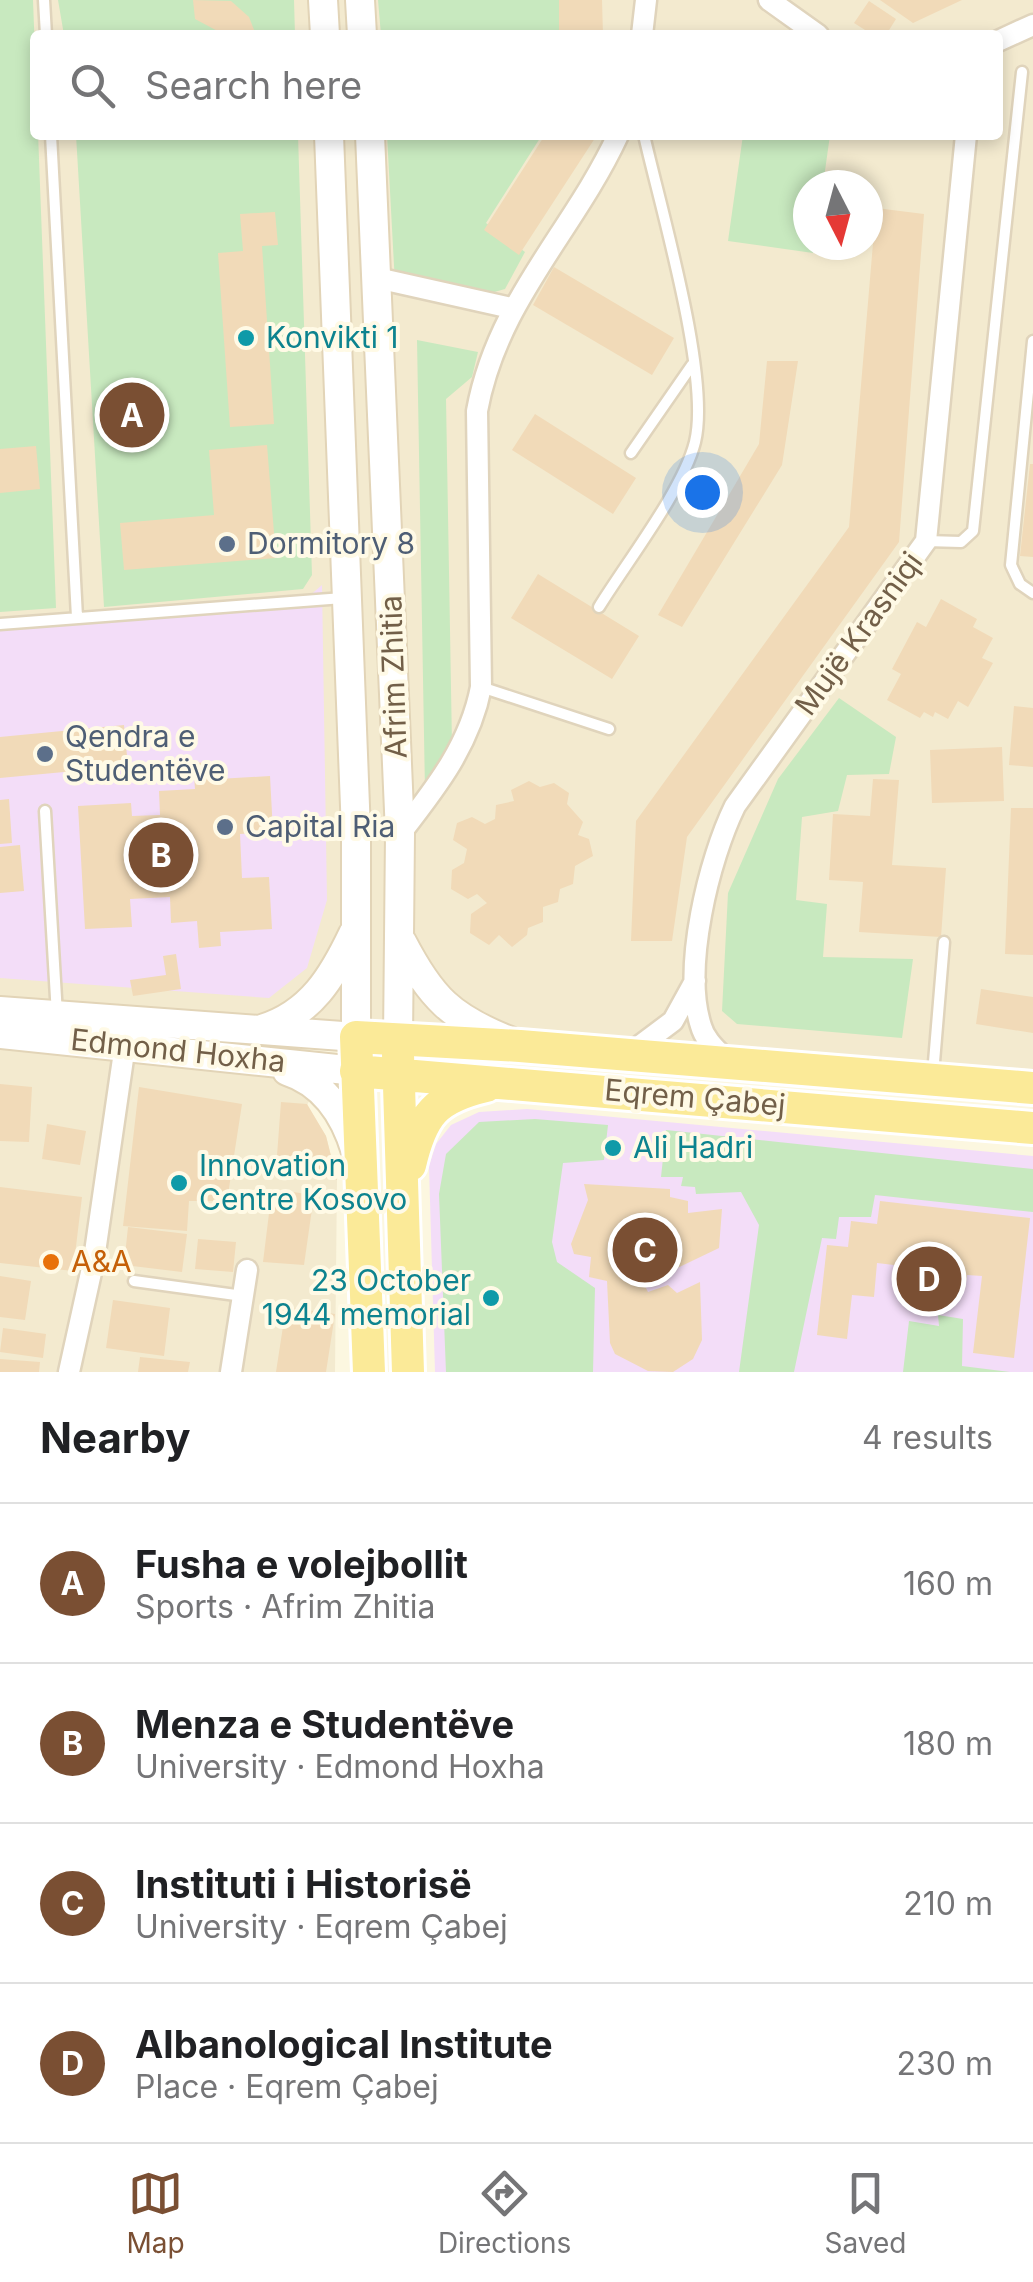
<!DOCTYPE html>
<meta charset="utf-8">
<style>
body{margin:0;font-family:Inter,sans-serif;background:#f6f6f6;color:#202124}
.compass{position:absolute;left:793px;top:170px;width:90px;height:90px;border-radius:50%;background:#fff;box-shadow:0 5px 15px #0003;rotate:174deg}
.you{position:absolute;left:702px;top:492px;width:35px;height:35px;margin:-25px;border:8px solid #fff;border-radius:50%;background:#1a73e8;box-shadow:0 0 0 15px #1a73e833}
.badge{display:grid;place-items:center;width:65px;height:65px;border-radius:50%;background:#7a4f33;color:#fff;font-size:32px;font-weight:700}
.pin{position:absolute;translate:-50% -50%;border:5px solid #fff;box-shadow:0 2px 10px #0006}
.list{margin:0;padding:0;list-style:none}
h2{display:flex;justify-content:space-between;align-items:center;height:130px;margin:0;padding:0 40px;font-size:42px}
h2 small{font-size:32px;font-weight:400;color:#757577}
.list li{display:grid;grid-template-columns:65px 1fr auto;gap:30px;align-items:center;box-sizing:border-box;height:160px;padding:0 40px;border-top:2px solid #e0e0e0}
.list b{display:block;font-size:38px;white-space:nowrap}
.list p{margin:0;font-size:32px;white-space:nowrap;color:#757577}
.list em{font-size:32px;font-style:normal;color:#757577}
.icon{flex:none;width:55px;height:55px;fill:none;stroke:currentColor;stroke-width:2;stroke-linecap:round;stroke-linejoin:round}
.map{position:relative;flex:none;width:1033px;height:1372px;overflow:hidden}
.search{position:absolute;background:#fff;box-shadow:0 5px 15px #0003;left:30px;right:30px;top:30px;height:110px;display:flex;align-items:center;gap:25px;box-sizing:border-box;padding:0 35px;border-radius:10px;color:#757577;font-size:38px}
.sheet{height:770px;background:#fff}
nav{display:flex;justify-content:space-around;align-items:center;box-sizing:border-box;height:140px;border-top:2px solid #e0e0e0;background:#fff;font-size:28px;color:#757577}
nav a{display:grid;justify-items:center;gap:5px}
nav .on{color:#7a4f33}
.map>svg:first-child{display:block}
.residential{fill:#f3eacf;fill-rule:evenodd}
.education{fill:#f3ddf8}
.green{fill:#c8e9bf}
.building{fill:#f1dab8}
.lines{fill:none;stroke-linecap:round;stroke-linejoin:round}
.lane-casing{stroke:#e0d4bc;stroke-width:15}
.street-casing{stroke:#e0d4bc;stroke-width:25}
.secondary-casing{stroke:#e2d4b7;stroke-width:32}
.primary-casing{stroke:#fff;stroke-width:38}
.lane{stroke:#fff;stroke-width:10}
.street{stroke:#fff;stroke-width:20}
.secondary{stroke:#fff;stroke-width:28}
.primary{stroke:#fbea98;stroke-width:32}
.culture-dot{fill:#0f9aa8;stroke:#fffae6;stroke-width:4}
.service-dot{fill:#5c6f8a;stroke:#fffae6;stroke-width:4}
.food-dot{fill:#e8710a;stroke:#fffae6;stroke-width:4}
.labels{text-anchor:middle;stroke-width:8;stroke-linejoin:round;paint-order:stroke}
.culture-label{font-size:30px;fill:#0d838f;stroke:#fffae6;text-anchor:start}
.service-label{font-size:30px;fill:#4e5e75;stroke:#fffae6;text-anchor:start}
.street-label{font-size:30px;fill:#725f48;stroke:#fffae6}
.food-label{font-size:30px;fill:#c56008;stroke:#fffae6;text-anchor:start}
</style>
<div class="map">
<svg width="1033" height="1372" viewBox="0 0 1033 1372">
<rect width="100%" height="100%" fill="#fcf7e0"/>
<path class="residential" d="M0,0H1033V1069L0,1001ZM35,35H998V135H35ZM808,185H868V245H808Z
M0,1042L280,1074L314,1092L307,1105L326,1136L337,1179L335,1372H0Z"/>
<path class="education" d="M322,585L327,900L307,968L269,998L0,978V630L308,597Z
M527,1109L1033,1156V1372H435L429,1166L436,1144L451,1125L479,1112Z"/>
<path class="green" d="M0,0H33L56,608L0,612Z
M58,0H294L295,35H64Z
M378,0H560V35H381Z
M76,135H298L312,575L303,589L104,607Z
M387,135H542L486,223L525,252L505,289L466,300L395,284Z
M743,135H830L823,185H808V245H814L813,253L728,241Z
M417,340L478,352L472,377L446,399L452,745L425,791Z
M839,698L896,737L889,774L847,775L838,811L802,817L796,900L827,904L823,957L913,959L902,1038L737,1024L722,1011L728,893L778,779Z
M535,1119L608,1125L604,1160L563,1163L552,1242L557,1262L595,1288L593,1372H446L439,1194L446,1154L479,1122Z
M666,1130L1033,1169V1212L875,1195L871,1217H839L836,1239L822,1238L794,1372H739L759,1225L741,1192L696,1194L695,1187L681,1186L683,1177H661Z
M938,1315L963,1319L962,1366L1010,1372H903L909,1321L939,1326Z"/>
<path class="building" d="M193,0L231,1L249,17L256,35H225L195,19Z
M559,0H602L603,35H559Z
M880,0H962L913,23Z
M869,1L896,19L886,35H873L854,23Z
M545,135H597L519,255L484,230Z
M876,208L924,214L899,542L687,837L672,941H631L636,821L849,527Z
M275,212L278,245L262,246L274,424L230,427L218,253L243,251L240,214Z
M554,267L674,338L652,375L533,305Z
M767,361H798L782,465L682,627L658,615L759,444Z
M535,414L636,478L613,514L512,450Z
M267,445L276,558L124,570L120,523L214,515L209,450Z
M36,446L40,489L0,493V449Z
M1030,464H1033V557L1020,556Z
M538,574L639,636L612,679L511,618Z
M941,599L977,619L973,627L993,638L982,658L993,663L968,707L958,701L948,719L935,712L933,717L924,712L920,718L887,700L901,674L892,669L917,622L926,627Z
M1014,706L1033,708V767L1009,765Z
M124,725L128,766L0,778V737Z
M1002,747L1004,801L932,803L930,750Z
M217,762L218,779L270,776L273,832L240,834L242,878L269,877L272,929L220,932L221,946L199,948L197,921L171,923L170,897L130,899L132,927L85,929L78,806L131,803L132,816L160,815L159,791L195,789L193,763Z
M873,779L899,780L892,865L946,868L941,937L859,932L863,882L829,880L833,814L870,816Z
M529,781L540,787L554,783L569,793L567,804L583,822L578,835L589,839L593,856L575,866L573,884L560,889L558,902L543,907V922L528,928L527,935L512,947L499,935L489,945L470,933L471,914L487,903L477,894L468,899L451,889L452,870L464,863L467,849L453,840L457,823L472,817L485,824L495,819L496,805L514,801L511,790Z
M9,799L12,843L0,844V800Z
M1011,808H1033V955L1005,954Z
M20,845L24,891L0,893V847Z
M176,954L181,989L133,996L130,980L166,975L163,956Z
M981,989L1033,997V1033L976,1024Z
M0,1084L32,1087L29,1142L0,1141Z
M139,1087L242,1104L227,1201H189L187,1231L123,1226Z
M281,1102L307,1104L326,1136L337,1180L276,1169Z
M47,1124L86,1131L80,1165L42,1159Z
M584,1184L670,1189V1197L688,1201V1213L722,1209L719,1248L644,1284L648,1292L668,1285L677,1293L700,1282L702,1340L693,1359L673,1372L648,1371L615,1354L610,1343L607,1281L589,1277L591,1257L574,1254L571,1244L588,1200Z
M0,1187L82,1197L73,1271L0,1263Z
M272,1189L314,1195L304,1265L263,1262Z
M880,1201L1030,1218L1014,1358L973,1353L982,1276L967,1275L965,1289L939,1287L936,1309L911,1306L914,1284L892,1281L894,1265L877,1263L874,1297L852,1295L847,1339L817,1335L827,1245L848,1247L851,1221L877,1224Z
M128,1227L187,1234L182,1272L124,1265Z
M198,1239L236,1242L233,1272L195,1269Z
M0,1276L31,1281L25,1320L0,1317Z
M113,1300L170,1308L164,1356L106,1348Z
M286,1307L335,1314L326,1372H276Z
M3,1328L46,1334L43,1358L0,1352Z
M140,1357L190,1362L188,1372H138Z
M0,1359L40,1362L39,1372H0Z"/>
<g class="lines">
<g class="lane-casing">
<path id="lane" d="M44,0L46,35
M51,135L77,617
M1033,341L1011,565L1020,584L1033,593
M631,453L692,365
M926,541L961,542L973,531L1022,72
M599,607C626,563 683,490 695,442C711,377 660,206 644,135
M0,624L343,598
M481,687L609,729
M45,811L57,1015
M933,1074L944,942
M134,1281L243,1296"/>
</g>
<g class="street-casing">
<path id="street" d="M769,0L818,35
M642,35L646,0
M998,41L1033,25
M377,278L511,308
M400,834C435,789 470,745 481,687L477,411C497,301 573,232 618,135
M629,1054L673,1021L695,981
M729,1063C718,1051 705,1041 701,1026C682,968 709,859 735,806L926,541L966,135
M69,1372L94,1259L125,1045
M231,1372L247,1270"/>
</g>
<g class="secondary-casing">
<path id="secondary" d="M323,0L325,35
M360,0L362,35
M370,135L400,834L398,1039
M402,942C431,998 451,1018 510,1041
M0,1011L356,1037V832L329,135
M262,1029C311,1014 333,976 353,934
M0,1034L356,1071
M287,1071C324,1083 345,1115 356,1152"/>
</g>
<g class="primary-casing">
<path id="primary" d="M398,1054L408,1372
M356,1071L1033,1128
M410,1165C422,1114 435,1098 486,1086
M369,1372L356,1037L520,1046L1033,1088"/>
</g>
<use href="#lane" class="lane"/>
<use href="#street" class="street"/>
<use href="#secondary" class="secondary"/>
<use href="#primary" class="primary"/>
</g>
<g class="culture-dot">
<circle cx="246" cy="338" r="10"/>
<circle cx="613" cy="1148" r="10"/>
<circle cx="179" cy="1183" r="10"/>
<circle cx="491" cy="1298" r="10"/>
</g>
<g class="service-dot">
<circle cx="227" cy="544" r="10"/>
<circle cx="45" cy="754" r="10"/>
<circle cx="225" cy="827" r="10"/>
</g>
<circle class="food-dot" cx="51" cy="1262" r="10"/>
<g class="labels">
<g class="culture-label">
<text x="266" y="348">Konvikti 1</text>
<text x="633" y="1158">Ali Hadri</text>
<text x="199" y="1176">Innovation<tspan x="199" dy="34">Centre Kosovo</tspan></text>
<text x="471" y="1291" text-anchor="end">23 October<tspan x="471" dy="34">1944 memorial</tspan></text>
</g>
<g class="service-label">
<text x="247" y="554">Dormitory 8</text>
<text x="65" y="747">Qendra e<tspan x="65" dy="34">Studentëve</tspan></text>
<text x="245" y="837">Capital Ria</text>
</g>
<g class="street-label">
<text transform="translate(859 634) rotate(-54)" y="10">Mujë Krasniqi</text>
<text transform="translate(394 677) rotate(-92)" y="10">Afrim Zhitia</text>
<text transform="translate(178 1051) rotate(6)" y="10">Edmond Hoxha</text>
<text transform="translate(695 1098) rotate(5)" y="10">Eqrem Çabej</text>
</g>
<g class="food-label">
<text x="71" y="1272">A&amp;A</text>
</g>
</g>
</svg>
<svg class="compass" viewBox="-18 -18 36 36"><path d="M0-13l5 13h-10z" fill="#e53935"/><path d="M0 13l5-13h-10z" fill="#757577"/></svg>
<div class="you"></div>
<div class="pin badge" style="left:132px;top:415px">A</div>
<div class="pin badge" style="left:161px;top:855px">B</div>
<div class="pin badge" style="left:645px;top:1250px">C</div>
<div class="pin badge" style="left:929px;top:1279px">D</div>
<div class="search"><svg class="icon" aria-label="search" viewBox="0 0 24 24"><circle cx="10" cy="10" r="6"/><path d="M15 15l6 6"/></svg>Search here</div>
</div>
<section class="sheet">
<h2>Nearby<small>4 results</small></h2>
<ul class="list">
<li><span class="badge">A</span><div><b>Fusha e volejbollit</b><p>Sports · Afrim Zhitia</p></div><em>160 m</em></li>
<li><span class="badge">B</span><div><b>Menza e Studentëve</b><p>University · Edmond Hoxha</p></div><em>180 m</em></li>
<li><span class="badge">C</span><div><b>Instituti i Historisë</b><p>University · Eqrem Çabej</p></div><em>210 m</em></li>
<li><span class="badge">D</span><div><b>Albanological Institute</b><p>Place · Eqrem Çabej</p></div><em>230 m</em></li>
</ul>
</section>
<nav>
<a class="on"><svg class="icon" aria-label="map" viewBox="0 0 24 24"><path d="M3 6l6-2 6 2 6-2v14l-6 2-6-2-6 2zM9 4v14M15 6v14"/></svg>Map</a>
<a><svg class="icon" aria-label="directions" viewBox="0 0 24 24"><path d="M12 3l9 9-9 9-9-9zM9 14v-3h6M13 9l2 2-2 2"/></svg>Directions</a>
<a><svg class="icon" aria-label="saved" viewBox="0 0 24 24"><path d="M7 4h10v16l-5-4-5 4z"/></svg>Saved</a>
</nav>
